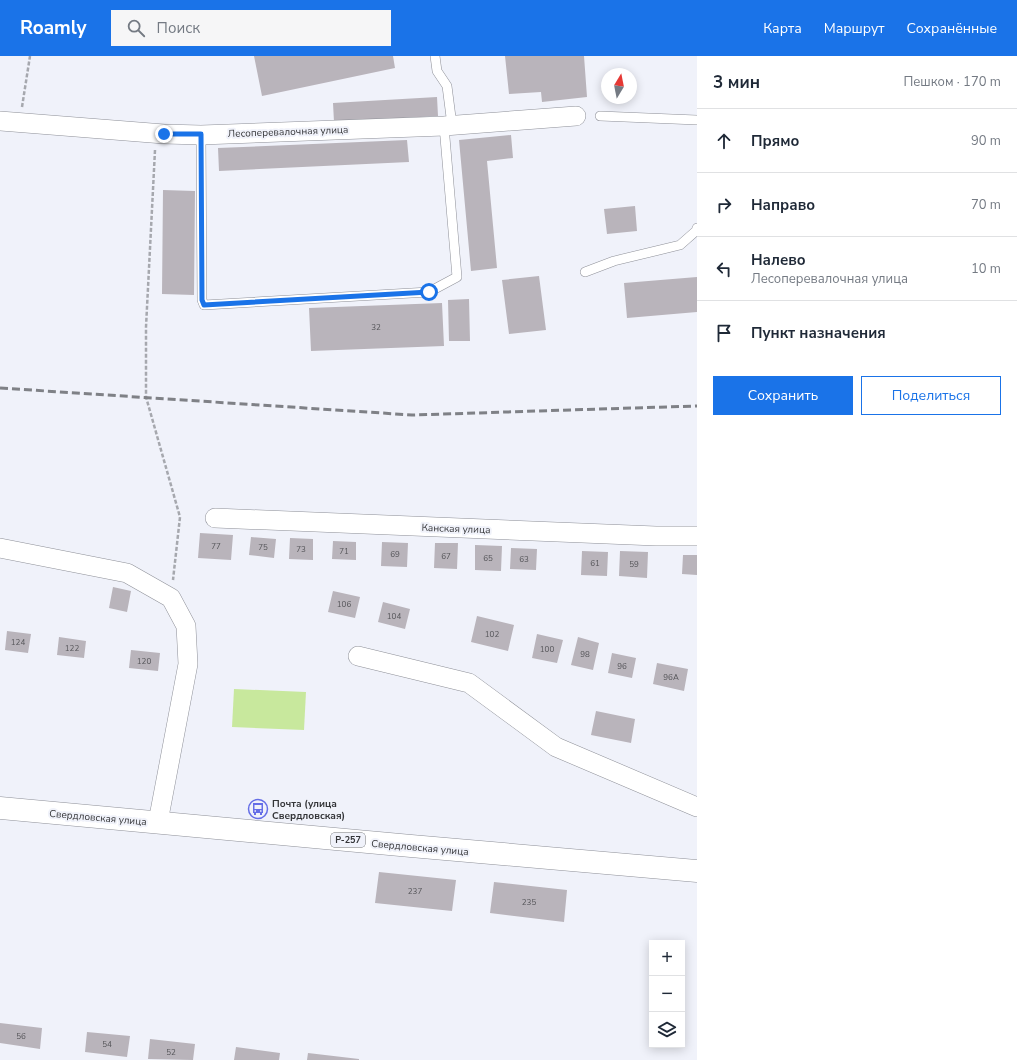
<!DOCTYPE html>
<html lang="ru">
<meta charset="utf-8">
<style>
body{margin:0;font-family:"Nunito Sans",sans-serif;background:#f6f6f7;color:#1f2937}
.controls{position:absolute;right:12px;bottom:12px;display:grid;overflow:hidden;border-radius:0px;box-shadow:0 2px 10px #0003}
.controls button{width:36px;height:36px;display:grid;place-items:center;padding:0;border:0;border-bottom:1px solid #e0e1e3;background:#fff;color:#1f2937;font:20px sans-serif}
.compass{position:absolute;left:601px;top:12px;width:36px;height:36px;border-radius:50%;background:#fff;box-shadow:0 2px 10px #0003;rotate:10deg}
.stop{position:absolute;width:12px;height:12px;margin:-9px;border:3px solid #1a73e8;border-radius:50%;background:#fff}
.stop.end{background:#1a73e8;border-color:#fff;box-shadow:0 1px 4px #0008}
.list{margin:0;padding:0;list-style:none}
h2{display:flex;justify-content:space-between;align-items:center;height:52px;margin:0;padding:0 16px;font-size:17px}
h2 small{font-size:13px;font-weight:400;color:#747a83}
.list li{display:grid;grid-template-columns:26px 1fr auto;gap:12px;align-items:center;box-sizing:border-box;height:64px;padding:0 16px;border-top:1px solid #e0e1e3}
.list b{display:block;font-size:15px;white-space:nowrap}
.list p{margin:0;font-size:13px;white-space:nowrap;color:#747a83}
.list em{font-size:13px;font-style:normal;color:#747a83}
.actions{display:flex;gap:8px;padding:12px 16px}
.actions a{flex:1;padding:9px 0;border:1px solid #1a73e8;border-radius:0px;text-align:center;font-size:14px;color:#1a73e8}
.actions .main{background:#1a73e8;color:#fff}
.icon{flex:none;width:22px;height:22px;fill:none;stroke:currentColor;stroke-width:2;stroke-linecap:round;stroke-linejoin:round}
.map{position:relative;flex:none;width:697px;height:1004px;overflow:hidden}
header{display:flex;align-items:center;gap:24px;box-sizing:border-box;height:56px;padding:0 20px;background:#1a73e8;color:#fff}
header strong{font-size:19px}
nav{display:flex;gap:22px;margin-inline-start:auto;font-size:14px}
.search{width:280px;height:36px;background:#f6f6f7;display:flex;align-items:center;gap:10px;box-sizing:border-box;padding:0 14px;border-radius:0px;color:#747a83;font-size:15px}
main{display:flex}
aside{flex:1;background:#fff}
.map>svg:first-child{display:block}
.green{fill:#c8e89d}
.building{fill:#b9b4bb}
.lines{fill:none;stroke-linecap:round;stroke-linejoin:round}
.lane-casing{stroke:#8e9098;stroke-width:10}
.street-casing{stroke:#8e9098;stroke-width:20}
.highway-casing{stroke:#8e9098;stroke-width:23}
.path{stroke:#a6a8ae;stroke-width:2.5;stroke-dasharray:4 2;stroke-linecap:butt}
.lane{stroke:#fff;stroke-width:9}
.street{stroke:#fff;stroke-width:19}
.highway{stroke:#fff;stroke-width:22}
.rail{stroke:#7f8186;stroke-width:3;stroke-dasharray:8 4;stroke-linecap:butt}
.route{stroke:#1a73e8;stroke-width:5}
.labels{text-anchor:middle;stroke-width:4;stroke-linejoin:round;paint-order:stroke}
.number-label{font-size:8px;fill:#555559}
.shield{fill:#f0f2fa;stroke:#6c6e72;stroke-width:1}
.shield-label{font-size:9px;font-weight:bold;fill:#343538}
.street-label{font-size:10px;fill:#343538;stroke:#f0f2fa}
.poi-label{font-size:10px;font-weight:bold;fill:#343538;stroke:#f0f2fa;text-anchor:start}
</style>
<header>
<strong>Roamly</strong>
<div class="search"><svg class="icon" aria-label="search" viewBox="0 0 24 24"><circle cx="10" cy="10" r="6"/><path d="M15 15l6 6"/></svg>Поиск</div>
<nav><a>Карта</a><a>Маршрут</a><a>Сохранённые</a></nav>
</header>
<main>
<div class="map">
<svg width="697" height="1004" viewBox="0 0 697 1004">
<rect width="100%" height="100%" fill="#f0f2fa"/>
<path class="green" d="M234,633L306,636L304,674L232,671Z"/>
<path class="building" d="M254,0H393L395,12L262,40Z
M505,0H584L587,41L542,46L541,36L509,38Z
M437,41L438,60L334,66L333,47Z
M511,79L513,102L487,105L497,212L471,215L459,84Z
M407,84L409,106L219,115L218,92Z
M163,134L195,135L194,239L162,238Z
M635,150L637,175L607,178L604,153Z
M539,220L546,274L509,278L502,224Z
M697,221V256L627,262L624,227Z
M469,243L470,285H449L448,244Z
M442,247L444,290L311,295L309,252Z
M200,477L233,479L231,504L198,502Z
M251,481L276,483L274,502L249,499Z
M290,482L313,483V504L289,503Z
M333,485L356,486V504L332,503Z
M382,486L408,487L407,511L381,510Z
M435,487H458L457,513L434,512Z
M475,489L502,490L501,515L475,514Z
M511,492L537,493L536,514L510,513Z
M582,495L608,496L607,520L581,519Z
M620,495L648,496L647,522L619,520Z
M683,499H697V519L682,518Z
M113,531L131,535L127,556L109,552Z
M333,535L360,541L355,562L328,556Z
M383,546L410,553L405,573L378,566Z
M477,560L514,569L508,595L471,586Z
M7,575L31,578L28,597L5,594Z
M537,578L563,584L557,607L532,602Z
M59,581L86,585L84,602L57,599Z
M578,581L599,587L593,614L571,609Z
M131,594L160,597L158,615L129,612Z
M612,597L636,602L632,622L608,617Z
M657,607L688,613L684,635L653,628Z
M596,655L635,663L631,687L591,679Z
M379,816L456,824L452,855L375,847Z
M494,826L567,834L564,866L490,857Z
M0,967L42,972L40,993L0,987Z
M87,976L130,980L127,1001L85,996Z
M150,983L195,988L193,1004L148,1003Z
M236,991L280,997L279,1004H234Z
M308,997L359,1003V1004H307Z"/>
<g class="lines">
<g class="lane-casing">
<path id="lane" d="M435,0L437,15L447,30L452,69
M600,60L697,64
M201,79L202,244L204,249L429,236L457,221L444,70
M585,216L614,205L680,189L696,175L697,172"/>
</g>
<g class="street-casing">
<path id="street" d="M0,65L164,78L201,79L444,70L576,60
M215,462L656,480H697
M0,492L127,517L171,542L186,570L188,608L158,766
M358,600L469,627L556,691L697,751"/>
</g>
<g class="highway-casing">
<path id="highway" d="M0,752L411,790L697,815"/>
</g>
<path class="path" d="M22,51L30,0
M155,94L146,271V341L180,461L173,524"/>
<use href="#lane" class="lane"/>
<use href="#street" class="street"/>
<use href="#highway" class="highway"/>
<path class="rail" d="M0,332L412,359L697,350"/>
</g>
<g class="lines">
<path class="route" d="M164,78H201L202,244L204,249L429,236"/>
</g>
<defs>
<g id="bus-ring" transform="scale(1)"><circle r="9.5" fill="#f0f2fa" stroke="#656ee7" stroke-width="1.5"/><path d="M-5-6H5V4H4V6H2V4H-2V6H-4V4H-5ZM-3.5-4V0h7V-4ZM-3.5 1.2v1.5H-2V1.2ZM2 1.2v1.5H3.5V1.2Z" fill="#656ee7"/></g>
</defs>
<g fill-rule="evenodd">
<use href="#bus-ring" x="258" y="753"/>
</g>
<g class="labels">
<g class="number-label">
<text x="376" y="274">32</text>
<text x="216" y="493">77</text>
<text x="263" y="494">75</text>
<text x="301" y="496">73</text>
<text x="344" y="498">71</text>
<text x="395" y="501">69</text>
<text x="446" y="503">67</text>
<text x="488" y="505">65</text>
<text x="524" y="506">63</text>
<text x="595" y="510">61</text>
<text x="634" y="511">59</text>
<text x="344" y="551">106</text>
<text x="394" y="563">104</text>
<text x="492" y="581">102</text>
<text x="18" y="589">124</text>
<text x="72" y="595">122</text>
<text x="547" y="596">100</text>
<text x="585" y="601">98</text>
<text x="144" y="608">120</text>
<text x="622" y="613">96</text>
<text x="671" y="624">96А</text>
<text x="415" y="838">237</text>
<text x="529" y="849">235</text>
<text x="21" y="983">56</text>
<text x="107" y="991">54</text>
<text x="171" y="999">52</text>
</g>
<rect class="shield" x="331" y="777" width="34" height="14" rx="3"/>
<g class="shield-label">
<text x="348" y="787">Р-257</text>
</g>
<g class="street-label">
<text transform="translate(288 75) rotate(-2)" y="4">Лесоперевалочная улица</text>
<text transform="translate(456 472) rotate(2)" y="4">Канская улица</text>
<text transform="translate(98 761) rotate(5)" y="4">Свердловская улица</text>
<text transform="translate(420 791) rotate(5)" y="4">Свердловская улица</text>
</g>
<g class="poi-label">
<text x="272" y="751">Почта (улица<tspan x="272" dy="12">Свердловская)</tspan></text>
</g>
</g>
</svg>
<div class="controls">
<button>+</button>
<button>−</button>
<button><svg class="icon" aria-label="layers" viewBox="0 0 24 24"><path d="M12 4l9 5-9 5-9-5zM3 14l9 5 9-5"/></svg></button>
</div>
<svg class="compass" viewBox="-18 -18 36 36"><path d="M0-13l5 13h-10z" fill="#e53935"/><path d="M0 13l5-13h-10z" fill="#747a83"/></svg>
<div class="stop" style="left:429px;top:236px"></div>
<div class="stop end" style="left:164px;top:78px"></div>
</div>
<aside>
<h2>3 мин<small>Пешком · 170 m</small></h2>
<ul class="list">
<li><svg class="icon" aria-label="ahead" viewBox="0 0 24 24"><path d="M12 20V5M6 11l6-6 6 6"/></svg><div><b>Прямо</b></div><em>90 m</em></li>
<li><svg class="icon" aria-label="right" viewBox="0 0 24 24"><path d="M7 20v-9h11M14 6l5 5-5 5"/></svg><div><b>Направо</b></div><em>70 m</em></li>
<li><svg class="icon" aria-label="left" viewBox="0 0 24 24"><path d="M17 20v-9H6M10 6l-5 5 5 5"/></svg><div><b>Налево</b><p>Лесоперевалочная улица</p></div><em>10 m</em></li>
<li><svg class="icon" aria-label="arrive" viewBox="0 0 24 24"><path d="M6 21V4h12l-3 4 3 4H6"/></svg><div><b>Пункт назначения</b></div></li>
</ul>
<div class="actions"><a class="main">Сохранить</a><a>Поделиться</a></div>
</aside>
</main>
